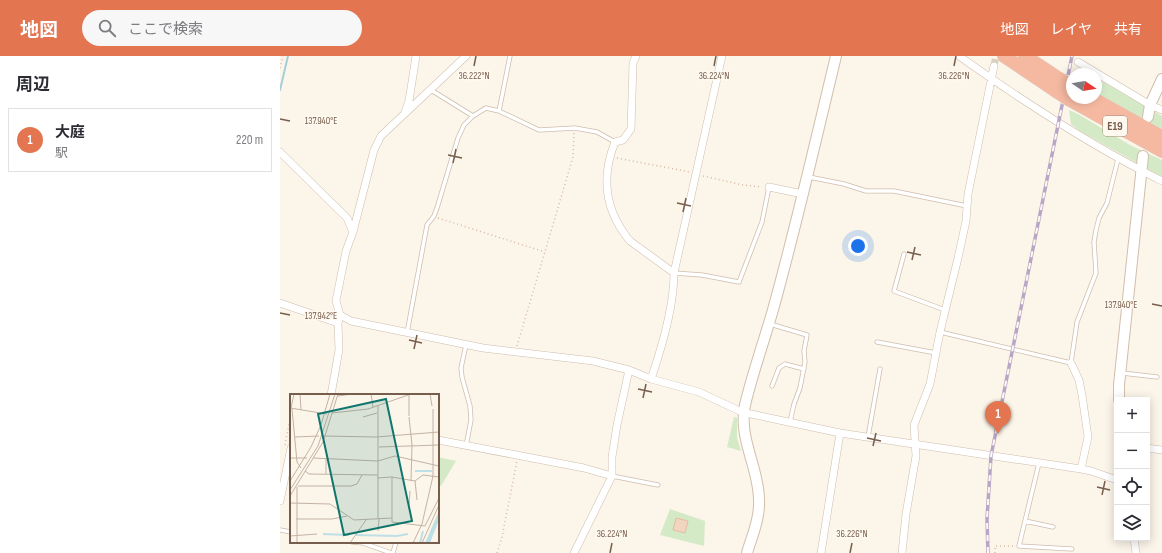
<!DOCTYPE html>
<html lang="ja">
<meta charset="utf-8">
<style>
body{margin:0;font-family:"Sofia Sans Condensed","Noto Sans JP",sans-serif;background:#f7f7f7;color:#2b2b33}
.controls{position:absolute;right:12px;bottom:12px;display:grid;overflow:hidden;border-radius:0px;box-shadow:0 2px 10px #0003}
.controls button{width:36px;height:36px;display:grid;place-items:center;padding:0;border:0;border-bottom:1px solid #e1e1e2;background:#fff;color:#2b2b33;font:20px sans-serif}
.compass{position:absolute;left:786px;top:12px;width:36px;height:36px;border-radius:50%;background:#fff;box-shadow:0 2px 10px #0003;rotate:102deg}
.you{position:absolute;left:578px;top:190px;width:14px;height:14px;margin:-10px;border:3px solid #fff;border-radius:50%;background:#1a73e8;box-shadow:0 0 0 6px #1a73e833}
.badge{display:grid;place-items:center;width:26px;height:26px;border-radius:50%;background:#e37551;color:#fff;font-size:13px;font-weight:700}
.pin{position:absolute;translate:-50% -33px;filter:drop-shadow(0 1px 2px #0008)}
.pin::after{content:'';position:absolute;top:21px;width:14px;height:12px;background:inherit;clip-path:polygon(0 0,100% 0,50% 100%)}
.list{margin:0;padding:0;list-style:none}
h2{display:flex;justify-content:space-between;align-items:center;height:52px;margin:0;padding:0 16px;font-size:17px}
h2 small{font-size:13px;font-weight:400;color:#7c7c81}
.list li{display:grid;grid-template-columns:26px 1fr auto;gap:12px;align-items:center;box-sizing:border-box;height:64px;margin:0 8px 8px;padding:0 8px;border:1px solid #e1e1e2;border-radius:0px}
.list b{display:block;font-size:15px;white-space:nowrap}
.list p{margin:0;font-size:13px;white-space:nowrap;color:#7c7c81}
.list em{font-size:13px;font-style:normal;color:#7c7c81}
.icon{flex:none;width:22px;height:22px;fill:none;stroke:currentColor;stroke-width:2;stroke-linecap:round;stroke-linejoin:round}
.map{position:relative;flex:none;width:882px;height:497px;overflow:hidden}
header{display:flex;align-items:center;gap:24px;box-sizing:border-box;height:56px;padding:0 20px;background:#e37551;color:#fff}
header strong{font-size:19px}
nav{display:flex;gap:22px;margin-inline-start:auto;font-size:14px}
.search{width:280px;height:36px;background:#f7f7f7;display:flex;align-items:center;gap:10px;box-sizing:border-box;padding:0 14px;border-radius:22px;color:#7c7c81;font-size:15px}
main{display:flex}
aside{flex:1;background:#fff}
.map>svg:first-child{display:block}
.green{fill:#d4eac7}
.lines{fill:none;stroke-linecap:round;stroke-linejoin:round}
.stream{stroke:#a4ced8;stroke-width:2}
.building{fill:#f1d5c1;stroke:#e4bca2}
.street-tunnel{stroke:#dbcfc2;stroke-width:7;stroke-dasharray:7 3.5;stroke-linecap:butt}
.lane-casing{stroke:#cebdae;stroke-width:5}
.street-casing{stroke:#cebdae;stroke-width:8}
.secondary-casing{stroke:#d1beac;stroke-width:12}
.highway-casing{stroke:#d9d2cd;stroke-width:14}
.path{stroke:#d7b9a4;stroke-width:1.5;stroke-dasharray:1 3;stroke-linecap:butt}
.lane{stroke:#fff;stroke-width:3.5}
.street{stroke:#fff;stroke-width:7}
.secondary{stroke:#fff;stroke-width:10}
.highway{stroke:#f5b9a1;stroke-width:13}
.rail-casing{stroke:#b9a6c7;stroke-width:3.5}
.rail{stroke:#fff9f0;stroke-width:2;stroke-dasharray:6;stroke-linecap:butt}
.highway-bridge-casing{stroke:#d9d2cd;stroke-width:14;stroke-linecap:butt}
.highway-bridge{stroke:#f5b9a1;stroke-width:13}
.ticks{fill:none;stroke:#775d4c;stroke-width:1.5}
.labels{text-anchor:middle;stroke-width:3;stroke-linejoin:round;paint-order:stroke}
.shield{fill:#fff9f0;stroke:#a08c7d;stroke-width:1}
.shield-label{font-size:12px;font-weight:bold;fill:#775d4c}
.inset-river{fill:none;stroke:#bddfe6;stroke-width:2}
.inset-road{fill:none;stroke:#c3b3a5;stroke-width:1}
.view{fill:#0f766e;fill-opacity:0.15;stroke:#0f766e;stroke-width:2}
.inset-edge{fill:none;stroke:#775d4c;stroke-width:2}
.ticks-label{font-size:10px;text-anchor:middle;fill:#775d4c;stroke:#fff9f0;stroke-width:3;stroke-linejoin:round;paint-order:stroke}
</style>
<header>
<strong>地図</strong>
<div class="search"><svg class="icon" aria-label="search" viewBox="0 0 24 24"><circle cx="10" cy="10" r="6"/><path d="M15 15l6 6"/></svg>ここで検索</div>
<nav><a>地図</a><a>レイヤ</a><a>共有</a></nav>
</header>
<main>
<aside>
<h2>周辺<small></small></h2>
<ul class="list">
<li><span class="badge">1</span><div><b>大庭</b><p>駅</p></div><em>220 m</em></li>
</ul>
</aside>
<div class="map">
<svg width="882" height="497" viewBox="0 0 882 497">
<rect width="100%" height="100%" fill="#fcf5e9"/>
<path class="green" d="M816,22L882,60V73L840,51L816,37Z
M789,54L798,58L850,89L882,104V121L800,75L791,68Z
M454,361L457,362V382L461,395L447,391Z
M158,401L176,405L161,430L158,429Z
M390,453L425,465L424,490L380,479Z"/>
<g class="lines">
<path class="stream" d="M0,34L8,0"/>
</g>
<path class="building" d="M396,462L408,465L405,477L393,474Z"/>
<g class="lines">
<path class="street-tunnel" d="M714,10L716,0"/>
<g class="lane-casing">
<path id="lane" d="M151,34L193,60L206,52L219,55L259,74L295,72L317,76L335,86
M219,55L230,0
M529,121L564,128L586,135H614L687,150
M624,198L614,235L665,254
M394,217L422,219L459,226L482,166L489,131
M490,268L527,279L524,295L525,306L520,332L514,348L510,366
M660,276L791,307L797,266L816,217L814,186L816,174L819,162L827,147L838,103
M127,277L147,169L154,160L157,152L178,82L184,69L193,60
M597,286L656,297
M842,317L877,321
M492,330L499,312L505,308L524,313
M588,381L600,313
M186,390L191,364L190,350L182,321L181,312L186,289
M759,407L745,465L773,471
M332,420L378,429
M745,465L739,490L792,493
M0,474L11,476
M72,486L83,487L111,497
M113,497L116,486"/>
</g>
<g class="street-casing">
<path id="street" d="M356,0L353,7L351,73L343,84L335,86C321,121 325,155 350,185L394,217
M679,0C744,46 811,90 882,125
M798,6L870,49L882,54
M125,56L129,45L136,0
M0,96L67,162L73,176
M489,131L523,138
M0,247L58,267
M60,259L71,265L203,292L313,305L349,314L371,323L419,336L464,357L471,358L560,377L801,413L811,415L837,424
M791,307L799,324L802,339L808,381L801,413
M371,323C382,291 394,251 394,217L442,0
M51,339L59,294L58,267L60,259L56,245L66,195L73,176L94,94L101,80L186,0
M158,384L304,412L332,420
M867,392L882,394
M0,445L11,392
M854,482L856,497
M294,497L332,420V401L337,369L349,314
M541,497L560,377
M622,497L626,458L636,400L634,369L650,328L660,276L678,202L686,165L688,138L714,10"/>
</g>
<g class="secondary-casing">
<path id="secondary" d="M868,61L870,49L882,23
M839,344V329L863,100
M467,497C472,480 480,462 479,444C479,412 458,382 465,349C473,315 485,283 494,250C517,167 536,83 556,0"/>
</g>
<g class="highway-casing">
<path id="highway" d="M724,0L776,35
M745,0L778,22
M812,42L882,81
M790,44L882,95"/>
</g>
<path class="path" d="M0,12L3,0
M337,102L410,116
M423,120L463,129L482,131
M158,162L265,196
M237,290L293,101L294,76
M5,389L11,358
M217,497L222,481L237,405
M715,497V490H735"/>
<use href="#lane" class="lane"/>
<use href="#street" class="street"/>
<use href="#secondary" class="secondary"/>
<use href="#highway" class="highway"/>
<g class="rail-casing">
<path id="rail" d="M708,497L707,463L711,400L792,0"/>
</g>
<use href="#rail" class="rail"/>
<g class="highway-bridge-casing">
<path id="highway-bridge" d="M778,22L792,30
M776,35L790,44"/>
</g>
<use href="#highway-bridge" class="highway-bridge"/>
</g>
<path class="ticks" d="M194,10L196,0M434,10L436,0M674,10L676,0M0,63L10,65M168,99L182,102M173,107L176,93M397,147L411,150M403,156L406,142M627,196L641,199M632,204L635,191M872,248L882,250M0,257L10,259M129,284L142,287M134,293L137,279M358,333L372,336M363,342L366,328M587,382L601,385M593,390L596,377M817,431L830,434M822,439L825,425M330,497L332,487M570,497L572,487"/>
<g class="labels">
<rect class="shield" x="823" y="60" width="24" height="20" rx="3"/>
<g class="shield-label">
<text x="835" y="74">E19</text>
</g>
</g>
<g transform="translate(10 338)">
<rect width="149" height="149" fill="#fcf5e9"/>
<path d="M149,117V126L140,149H135Z" fill="#bddfe6"/>
<path class="inset-river" d="M125,77H142M33,140L59,141M66,141L107,142L118,140M130,149L133,137"/>
<path class="inset-road" d="M10,0L11,16M81,0L83,13M140,0L142,12M48,2L62,0M0,14L37,20M1,14L4,0M2,15L7,68L11,74M42,19L78,15L121,0M119,22V0M73,23L87,19M119,23L122,51L121,87M31,31L40,0M34,42L86,43L149,38M5,43L29,42M89,53L149,51M0,64H17M23,64L88,67L105,62L149,72M15,77L19,80L88,81M36,80V64M102,83V128L135,132L149,104M87,84L102,83L125,87L133,81L149,83M0,87L21,53L30,33M125,87L127,106M8,92H61L67,90L72,81M0,96L28,52L45,0M0,102L33,48L48,0M0,109L40,110L64,126L102,124M119,111L120,97M6,125H42L57,122M88,125V12M88,137L89,125M0,142L27,140M7,149V93M60,149L76,126M123,149L132,130L143,82V15M132,149L149,111"/>
<path class="view" d="M96,5L122,127L54,141L28,20Z"/>
<rect width="149" height="149" class="inset-edge"/>
</g>
<g class="ticks-label">
<text x="194" y="23">36.222°N</text>
<text x="434" y="23">36.224°N</text>
<text x="674" y="23">36.226°N</text>
<text x="41" y="68">137.940°E</text>
<text x="841" y="252">137.940°E</text>
<text x="41" y="263">137.942°E</text>
<text x="332" y="481">36.224°N</text>
<text x="572" y="481">36.226°N</text>
</g>
</svg>
<div class="controls">
<button>+</button>
<button>−</button>
<button><svg class="icon" aria-label="locate" viewBox="0 0 24 24"><circle cx="12" cy="12" r="6"/><path d="M12 2v4M12 18v4M2 12h4M18 12h4"/></svg></button>
<button><svg class="icon" aria-label="layers" viewBox="0 0 24 24"><path d="M12 4l9 5-9 5-9-5zM3 14l9 5 9-5"/></svg></button>
</div>
<svg class="compass" viewBox="-18 -18 36 36"><path d="M0-13l5 13h-10z" fill="#e53935"/><path d="M0 13l5-13h-10z" fill="#7c7c81"/></svg>
<div class="you"></div>
<div class="pin badge" style="left:718px;top:378px">1</div>
</div>
</main>
